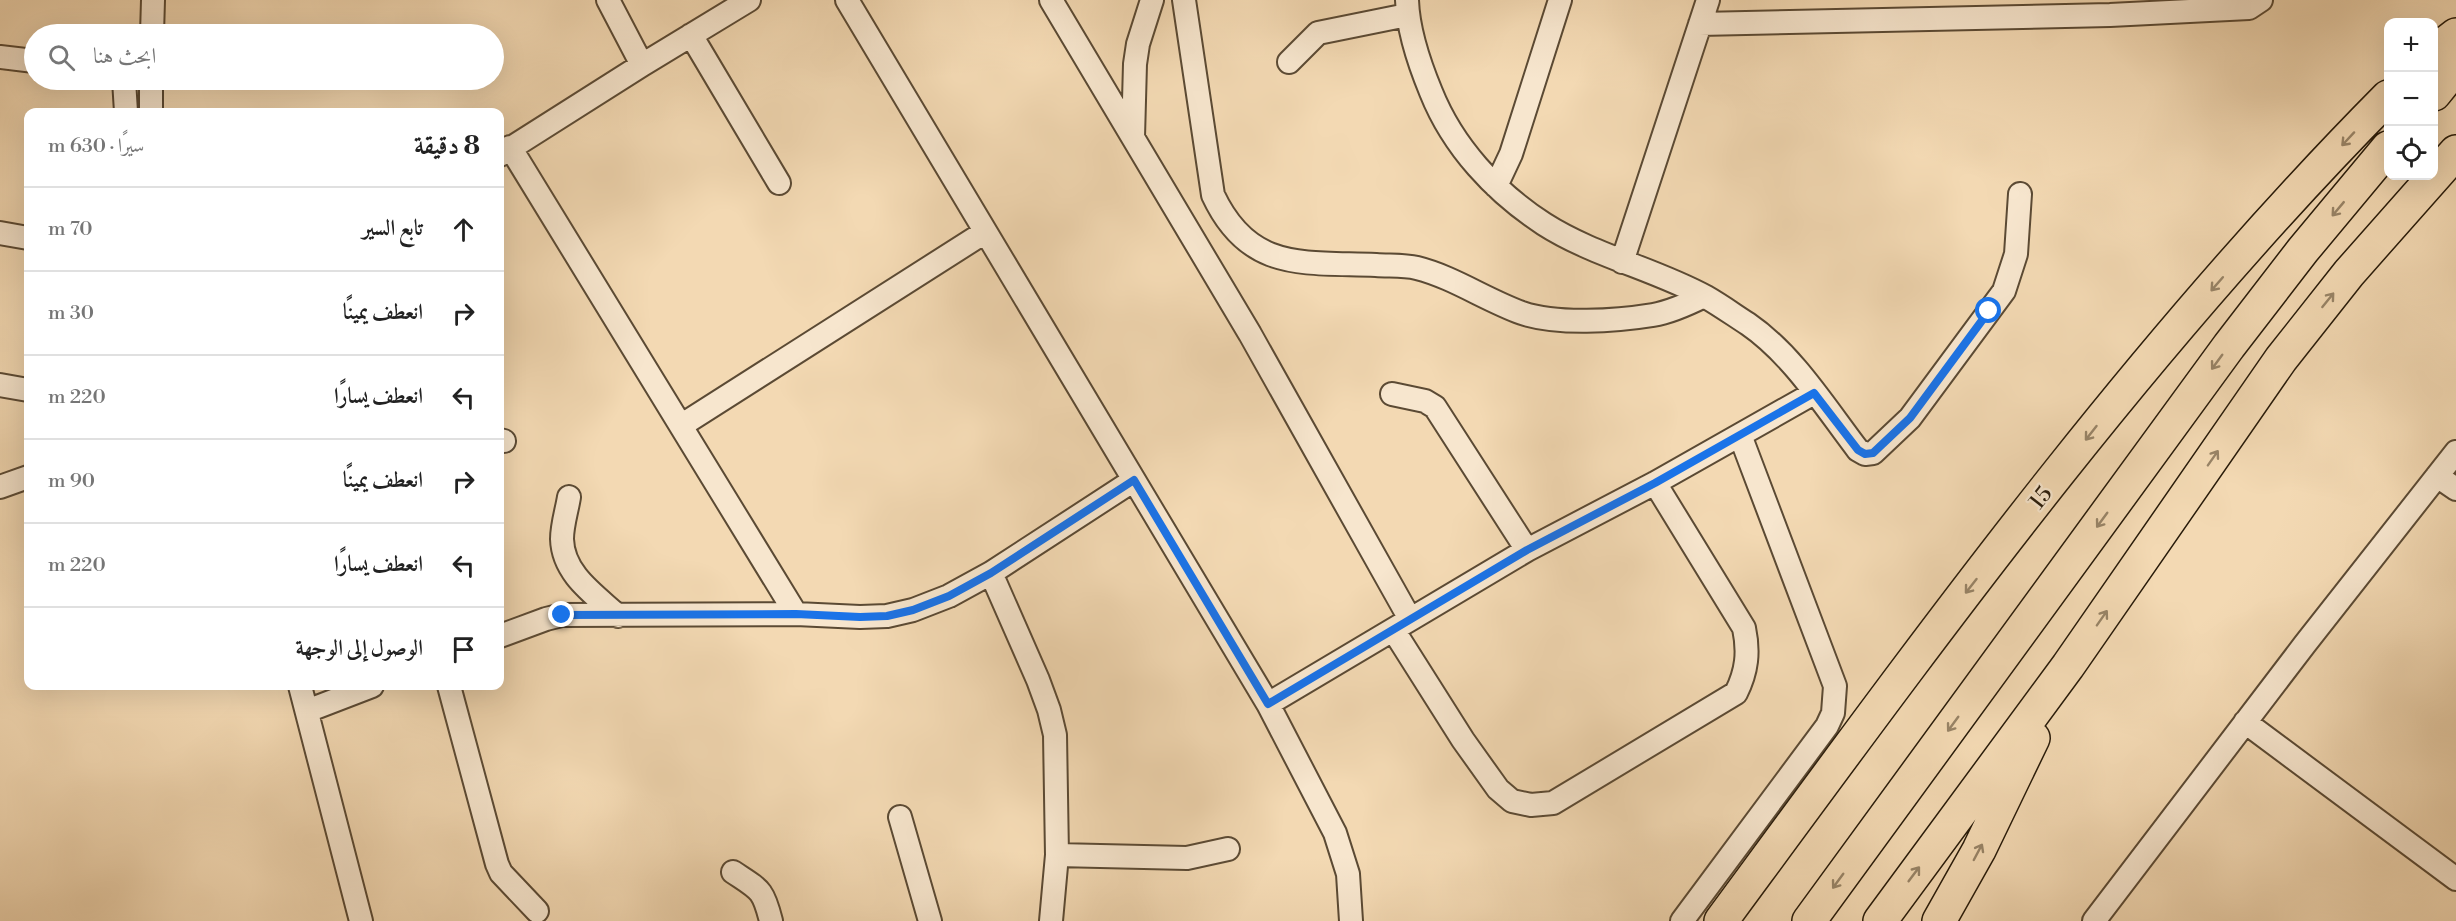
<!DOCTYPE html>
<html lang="ar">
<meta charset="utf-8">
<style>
body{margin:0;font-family:"Libre Bodoni",Amiri,serif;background:#f2f2f2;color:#222;direction:rtl}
.controls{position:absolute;right:18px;top:18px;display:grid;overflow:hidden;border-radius:12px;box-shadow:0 6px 24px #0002}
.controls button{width:54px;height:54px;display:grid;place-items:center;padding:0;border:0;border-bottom:2px solid #e0e0e0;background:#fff;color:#222;font:30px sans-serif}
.stop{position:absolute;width:18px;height:18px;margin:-14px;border:4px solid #1a73e8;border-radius:50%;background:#fff}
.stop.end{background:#1a73e8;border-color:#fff;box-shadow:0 2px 6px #0008}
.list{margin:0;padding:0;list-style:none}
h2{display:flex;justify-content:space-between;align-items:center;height:78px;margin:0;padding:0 24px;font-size:26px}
h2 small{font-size:20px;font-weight:400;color:#767676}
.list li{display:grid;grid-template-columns:39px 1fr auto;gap:18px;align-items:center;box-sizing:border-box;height:84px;padding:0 24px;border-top:2px solid #e0e0e0}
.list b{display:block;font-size:22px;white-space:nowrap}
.list em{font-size:20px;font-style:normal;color:#767676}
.icon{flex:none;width:33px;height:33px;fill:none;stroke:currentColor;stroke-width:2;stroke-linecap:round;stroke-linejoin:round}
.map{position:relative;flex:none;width:2456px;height:921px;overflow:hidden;direction:ltr}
.search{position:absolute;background:#fff;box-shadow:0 6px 24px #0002;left:24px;top:24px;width:480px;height:66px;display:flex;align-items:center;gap:15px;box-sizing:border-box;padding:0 21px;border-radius:33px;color:#767676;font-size:22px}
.panel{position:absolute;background:#fff;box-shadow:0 6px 24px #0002;left:24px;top:108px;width:480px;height:582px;border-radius:12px;direction:rtl}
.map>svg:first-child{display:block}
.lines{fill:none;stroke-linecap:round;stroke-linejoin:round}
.minor-casing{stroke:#5b4a34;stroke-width:26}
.highway-casing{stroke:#281b0a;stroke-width:36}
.minor{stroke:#f7e6ce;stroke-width:22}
.highway{stroke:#f3d9b3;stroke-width:33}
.oneway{stroke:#988467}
.route{stroke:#1a73e8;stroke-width:8}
.labels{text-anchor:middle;stroke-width:4.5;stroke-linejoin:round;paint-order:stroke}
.street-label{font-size:22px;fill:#281b0a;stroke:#f7e6ce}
</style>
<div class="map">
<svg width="2456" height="921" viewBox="0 0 2456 921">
<rect width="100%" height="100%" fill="#f3d9b3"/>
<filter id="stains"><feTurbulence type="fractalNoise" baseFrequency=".00333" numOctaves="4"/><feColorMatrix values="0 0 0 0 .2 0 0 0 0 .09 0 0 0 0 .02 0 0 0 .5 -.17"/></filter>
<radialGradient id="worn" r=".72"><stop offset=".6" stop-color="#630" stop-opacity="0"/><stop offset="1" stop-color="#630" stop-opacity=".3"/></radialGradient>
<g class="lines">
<g class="minor-casing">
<path id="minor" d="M608,0L642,65
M847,0L1268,704L1335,833L1348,874L1351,921
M1051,0L1250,334L1410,619
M1184,0L1213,195C1249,272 1303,262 1376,265C1389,266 1404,265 1417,268C1453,277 1486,300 1522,313C1557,325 1616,321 1653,315C1671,312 1688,304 1704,296
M1407,0C1408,31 1419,63 1431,92C1453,147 1495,192 1544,224C1594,256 1655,269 1706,297C1720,305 1734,315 1748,324C1793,355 1825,407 1858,450L1865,454L1873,453L1910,418L2004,291L2016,254L2020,194
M1700,24L2110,15L2249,8L2261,0
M152,34L153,0
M691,35L779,183
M0,57L34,61
M1289,62L1318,33L1407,15
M124,80L126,112
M151,80V112
M1133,137L1135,64L1138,44L1152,0
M510,147L796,614
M500,155L642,65L749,0
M1496,186L1511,154L1560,0
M0,233L28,238
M1622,262L1708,0
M0,385L28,390
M1392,394L1425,401L1435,407L1527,550
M682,425L985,232
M500,440L504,441
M2437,476L2456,489
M0,487L28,477
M569,497C567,510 562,525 562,539C563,574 594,594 618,616
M991,573L1038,680L1049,710L1055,735L1057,855L1051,921
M1394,631L1463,740L1498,789L1512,801L1531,805L1553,803L1736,693C1747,671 1749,652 1744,628L1655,483
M500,636L546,619L562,615L796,614L860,617L887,616L913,610L949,596L991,573L1134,480
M300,686L361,921
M449,686L497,864L501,873L537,911
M1268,704L1527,550L1655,483L1814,393
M307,711L372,686
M2245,722L2456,879
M900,817L930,921
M1057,855L1187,858L1228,849
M733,872C760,890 763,889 771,921
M1682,921L1827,726L1833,713L1835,686L1740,435
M2094,921L2305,644L2456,452"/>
</g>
<g class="highway-casing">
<path id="highway" d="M2434,52L2456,35
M2434,94L2456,67
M1721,921C1931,636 2139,348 2388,97
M1809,921L2229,346L2303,250L2388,148
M1880,921L2068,666L2281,359L2349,273L2456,152
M1939,921L1979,850L2033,738"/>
</g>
<use href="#minor" class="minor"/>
<use href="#highway" class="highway"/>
</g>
<defs><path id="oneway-shaft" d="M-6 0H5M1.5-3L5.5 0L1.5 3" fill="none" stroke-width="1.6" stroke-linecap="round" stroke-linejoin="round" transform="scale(1.5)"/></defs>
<g class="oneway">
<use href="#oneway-shaft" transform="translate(2348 139) rotate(133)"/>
<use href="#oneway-shaft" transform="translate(2338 209) rotate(130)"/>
<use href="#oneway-shaft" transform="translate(2217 284) rotate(131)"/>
<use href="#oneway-shaft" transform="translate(2328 300) rotate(-51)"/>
<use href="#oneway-shaft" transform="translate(2217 362) rotate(126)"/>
<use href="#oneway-shaft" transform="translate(2091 433) rotate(128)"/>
<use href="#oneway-shaft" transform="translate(2213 458) rotate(-55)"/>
<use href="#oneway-shaft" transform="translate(2102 520) rotate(126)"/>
<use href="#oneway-shaft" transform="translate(1971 586) rotate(128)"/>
<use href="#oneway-shaft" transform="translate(2102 618) rotate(-55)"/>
<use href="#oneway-shaft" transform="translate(1953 724) rotate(126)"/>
<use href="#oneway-shaft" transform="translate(1978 852) rotate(-62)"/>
<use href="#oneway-shaft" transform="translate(1914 874) rotate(-53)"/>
<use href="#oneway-shaft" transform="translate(1838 881) rotate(126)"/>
</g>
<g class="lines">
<path class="route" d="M562,615L796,614L860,617L887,616L913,610L949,596L991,573L1134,480L1268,704L1527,550L1655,483L1814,393L1858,450L1865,454L1873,453L1910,418L1989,311"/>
</g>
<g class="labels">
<g class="street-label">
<text transform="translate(2040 497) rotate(-52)" y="8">15</text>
</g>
</g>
<rect width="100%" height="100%" filter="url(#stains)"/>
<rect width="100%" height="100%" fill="url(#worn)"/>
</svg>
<div class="controls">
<button>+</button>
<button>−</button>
<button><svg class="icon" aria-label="locate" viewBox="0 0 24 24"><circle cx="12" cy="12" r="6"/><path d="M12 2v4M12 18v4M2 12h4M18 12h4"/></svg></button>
</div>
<div class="stop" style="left:1989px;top:311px"></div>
<div class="stop end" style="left:562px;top:615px"></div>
<div class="search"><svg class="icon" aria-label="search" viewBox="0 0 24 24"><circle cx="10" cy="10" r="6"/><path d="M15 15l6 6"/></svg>ابحث هنا</div>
<section class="panel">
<h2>8 دقيقة<small>سيرًا · 630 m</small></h2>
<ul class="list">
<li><svg class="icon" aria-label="ahead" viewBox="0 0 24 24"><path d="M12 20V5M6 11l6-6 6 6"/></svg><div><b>تابع السير</b></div><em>70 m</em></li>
<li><svg class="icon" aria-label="right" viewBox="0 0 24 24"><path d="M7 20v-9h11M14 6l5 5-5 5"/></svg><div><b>انعطف يمينًا</b></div><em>30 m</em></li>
<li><svg class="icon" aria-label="left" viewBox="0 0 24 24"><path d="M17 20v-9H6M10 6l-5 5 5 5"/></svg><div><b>انعطف يسارًا</b></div><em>220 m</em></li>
<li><svg class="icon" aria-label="right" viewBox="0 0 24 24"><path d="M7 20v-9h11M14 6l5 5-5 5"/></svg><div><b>انعطف يمينًا</b></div><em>90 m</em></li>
<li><svg class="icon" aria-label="left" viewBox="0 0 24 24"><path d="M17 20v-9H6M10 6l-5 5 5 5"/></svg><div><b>انعطف يسارًا</b></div><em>220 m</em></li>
<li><svg class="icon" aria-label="arrive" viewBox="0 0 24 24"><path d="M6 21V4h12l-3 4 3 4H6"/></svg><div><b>الوصول إلى الوجهة</b></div></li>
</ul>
</section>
</div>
